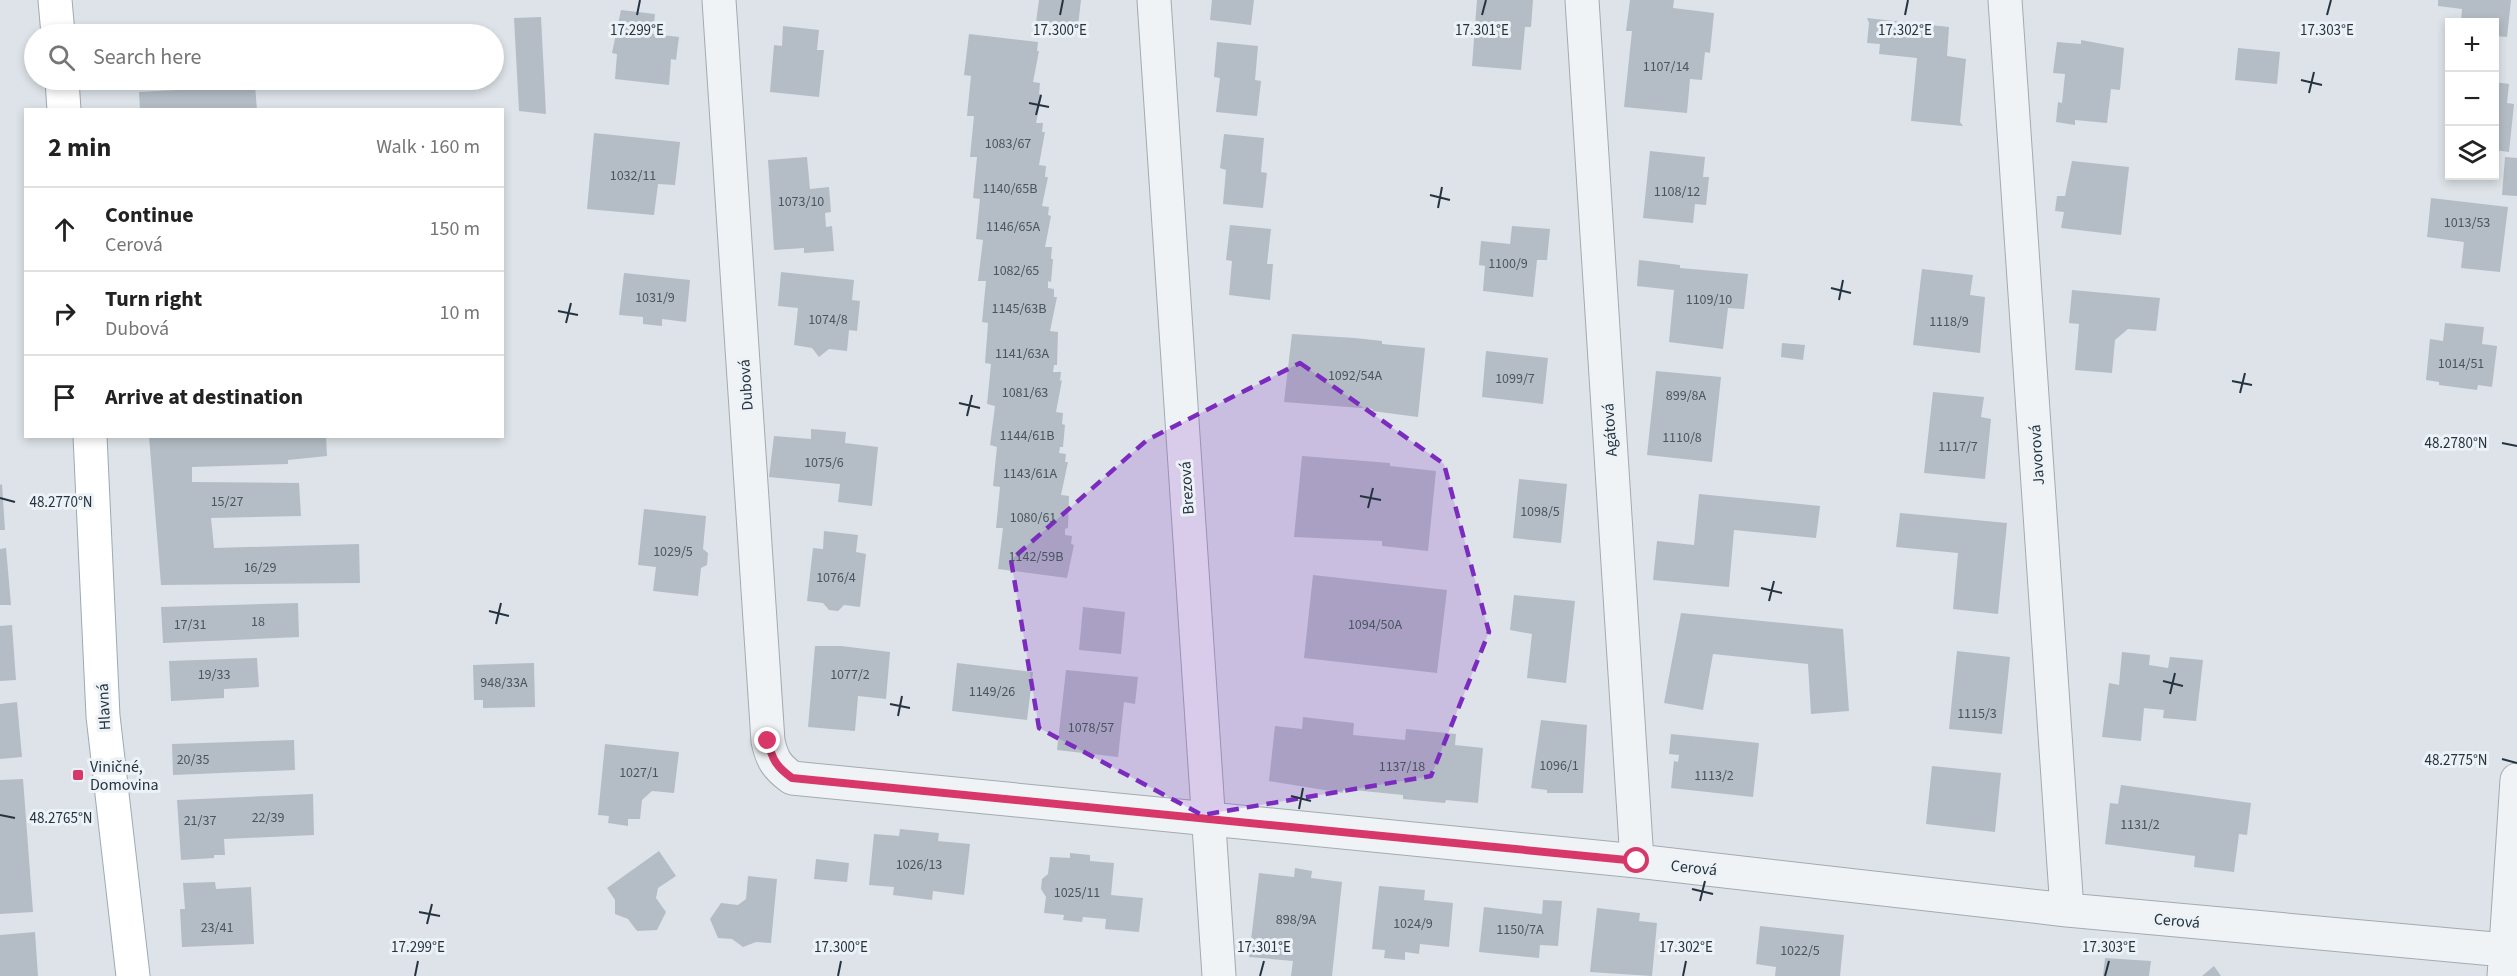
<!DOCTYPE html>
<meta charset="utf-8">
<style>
body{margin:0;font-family:"Source Sans 3",sans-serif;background:#f6f6f6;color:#222}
.controls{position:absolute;right:18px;top:18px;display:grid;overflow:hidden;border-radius:0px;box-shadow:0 3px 9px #0003}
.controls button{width:54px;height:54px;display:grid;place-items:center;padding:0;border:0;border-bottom:2px solid #e0e0e0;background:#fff;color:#222;font:30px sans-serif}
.stop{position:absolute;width:18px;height:18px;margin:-14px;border:4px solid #d73869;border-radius:50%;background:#fff}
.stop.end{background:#d73869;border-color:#fff;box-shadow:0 2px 6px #0008}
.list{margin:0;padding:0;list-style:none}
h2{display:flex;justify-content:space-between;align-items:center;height:78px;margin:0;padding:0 24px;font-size:26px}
h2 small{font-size:20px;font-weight:400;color:#767676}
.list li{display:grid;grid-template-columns:39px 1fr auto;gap:18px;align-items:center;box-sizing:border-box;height:84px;padding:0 24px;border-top:2px solid #e0e0e0}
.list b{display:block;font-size:22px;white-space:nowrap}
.list p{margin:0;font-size:20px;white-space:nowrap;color:#767676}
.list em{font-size:20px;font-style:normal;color:#767676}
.icon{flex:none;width:33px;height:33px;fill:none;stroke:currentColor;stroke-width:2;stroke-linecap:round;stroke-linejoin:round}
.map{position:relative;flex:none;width:2517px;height:976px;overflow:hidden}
.search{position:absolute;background:#fff;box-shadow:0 3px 9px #0003;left:24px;top:24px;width:480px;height:66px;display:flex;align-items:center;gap:15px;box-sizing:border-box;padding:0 21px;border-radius:33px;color:#767676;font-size:22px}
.panel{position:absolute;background:#fff;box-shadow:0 3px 9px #0003;left:24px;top:108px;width:480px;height:330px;border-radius:0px}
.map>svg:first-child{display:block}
.building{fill:#b4bdc5}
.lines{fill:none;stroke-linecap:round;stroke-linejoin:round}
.minor-casing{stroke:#a2abb2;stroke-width:35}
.major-casing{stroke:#9caab5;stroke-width:35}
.minor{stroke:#f0f3f6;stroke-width:33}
.major{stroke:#fff;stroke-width:33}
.route{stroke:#d73869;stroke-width:8}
.marked{fill:#7b2cbf;fill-opacity:0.2;stroke:#7b2cbf;stroke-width:4.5;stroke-dasharray:12 8;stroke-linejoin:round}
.ticks{fill:none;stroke:#253340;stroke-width:2}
.poi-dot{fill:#d73869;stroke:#edf2f6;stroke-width:2}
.labels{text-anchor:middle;stroke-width:6;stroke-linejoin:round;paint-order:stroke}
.number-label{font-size:14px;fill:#495661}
.street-label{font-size:16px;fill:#253340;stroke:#edf2f6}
.poi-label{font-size:16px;fill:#253340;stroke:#edf2f6;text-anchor:start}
.ticks-label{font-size:15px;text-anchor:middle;fill:#253340;stroke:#edf2f6;stroke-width:6;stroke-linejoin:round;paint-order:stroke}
</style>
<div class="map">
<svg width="2517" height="976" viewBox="0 0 2517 976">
<rect width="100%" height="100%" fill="#dde3e8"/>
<path class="building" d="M1039,0H1081L1078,26L1036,22Z
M1212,0H1254L1251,25L1210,20Z
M1477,0H1533L1531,27H1525L1521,70L1472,66Z
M1630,0H1674L1673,8L1714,13L1710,53L1705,52L1702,80L1690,79L1687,113L1624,107L1632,31H1626Z
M2438,0H2511L2507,37L2494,36V22H2461L2462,9L2438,6Z
M621,10L655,14L653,34L679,37L676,60L671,59L669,85L615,79L617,54L612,53Z
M541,17L546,114L519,111L514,18Z
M1867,18L1949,27L1947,56L1966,59L1960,122L1963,126L1911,121L1917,58L1879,54L1880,44L1867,43L1869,23Z
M783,26L819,30L817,50H824L819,97L770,92L774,45L782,46Z
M969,34L1038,42L1037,51H1039L1033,82L1040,83L1039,94H1042L1036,123H1043L1042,132H1045L1039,165L1046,166L1045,177H1048L1042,206L1049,207L1048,215L1051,216L1045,247H1052L1051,259H1053L1051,282L1048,281V288L1054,289V297H1057L1050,331L1058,332L1057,365H1054L1053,372H1061L1060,381L1062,380L1056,412L1063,413L1062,424L1065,425L1063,447H1060L1059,453L1066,454L1065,462H1068L1061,495L1069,496L1068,528L1065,529V535L1072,536L1071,544L1074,545L1067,578L998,569L1003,528H996L1000,487L993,486L997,447L990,445L995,406L987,404L991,364L985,363L988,323L982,322L986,281H978L983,240L976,239L980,199L973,198L977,157H970L974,116H967L971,76L964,75Z
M2081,40L2124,48L2120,90L2111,89L2107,123L2075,120V125L2056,122L2058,102L2062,103L2065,74L2053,73L2057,42L2081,44Z
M1217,42L1258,46L1255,80L1261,81L1257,116L1216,112L1220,78L1214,77Z
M2238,48L2280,52L2277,84L2235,80Z
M2494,82L2509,84L2507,103L2514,104L2509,152L2494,150Z
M255,86L257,110H140L139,92Z
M594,133L680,142L675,185L658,184L654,215L587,209Z
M1224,134L1264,138L1261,172L1267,173L1263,208L1223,204L1226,170L1220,168Z
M1650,151L1705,157L1703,177H1709L1706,205L1695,204L1693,223L1643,218Z
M807,157L810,189L829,187L831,212L825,213L826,227L832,226L834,251L804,253V248L774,250L768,160Z
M2505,157L2517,158V196L2502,195Z
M2072,161L2129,167L2121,235L2061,228L2064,212L2055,211L2057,196H2065Z
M2431,198L2508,207L2500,272L2461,268L2464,242L2427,237Z
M1230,225L1271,229L1267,264H1273L1270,300L1229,295L1232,261L1226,260Z
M1512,226L1550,229L1547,260H1537L1533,297L1483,291L1485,266L1479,265L1481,241L1510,244Z
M1639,260L1680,265V268L1748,274L1744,309L1728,308L1723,349L1669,342L1674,290L1637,286Z
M1922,269L1973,275L1970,295L1985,297L1980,353L1913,345Z
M781,272L854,280L852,300L860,301L857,331L849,330L847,351L829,349L819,357L812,348L794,345L798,308L778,306Z
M624,273L690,280L686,322L662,319V326L643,324V317L619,315Z
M2072,290L2160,298L2156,331L2128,329L2115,340L2112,373L2075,370L2079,324L2069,323Z
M2445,323L2484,327L2482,344L2497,346L2492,387L2478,385L2477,390L2439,385V382L2426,380L2430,339L2443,341Z
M1292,334L1355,338L1382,341V344L1425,348L1418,417L1372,411L1373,409L1284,402Z
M1782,343L1805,345L1803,360L1781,357Z
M1486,351L1548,358L1543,404L1482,397Z
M1656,371L1721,377L1712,462L1647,455Z
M1933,392L1984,397L1981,417L1991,419L1985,479L1924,473Z
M811,429L846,432L845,443L878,447L872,506L838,502L840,484L769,477L774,436L811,439Z
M149,436H326L327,456L288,460V464L192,467V482L299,483L301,516L211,518L214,548L359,544L360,583L161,585Z
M1302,456L1390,463V466L1436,471L1428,551L1382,546V541L1294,537Z
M1519,479L1567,484L1561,543L1513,538Z
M2,484L5,530H0V485Z
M1699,494L1820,506L1816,538L1734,530L1729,587L1653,580L1657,541L1694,545Z
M644,509L706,516L703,549L708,553L707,565L701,568L698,596L653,591L656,567L638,565Z
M1900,513L2007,523L1998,614L1953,609L1958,553L1896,547Z
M824,531L858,535L856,552L866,554L860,607L844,605L838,611L829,610L823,603L807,601L813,548L823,549Z
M6,548L11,605H0V549Z
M1313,575L1447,590L1437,673L1304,658Z
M1514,595L1575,601L1566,683L1527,678L1532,634L1510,630Z
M298,603L299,637L163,643L161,607Z
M1083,607L1125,612L1121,654L1079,650Z
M1681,613L1843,629L1849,711L1811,714L1808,664L1713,654L1703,710L1664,703Z
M12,625L16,680L0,681V626Z
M815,646H841L890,652L886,699L858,696L855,731L808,727Z
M1957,651L2010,657L2002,734L1949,729Z
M2122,652L2150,655L2149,665L2168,668L2170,657L2203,660L2196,721L2163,718L2164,710L2144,708L2141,741L2102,737L2109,683L2119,685Z
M257,658L259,687L224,689V698L171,701L169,661Z
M534,663L535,707L483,708V700H474L473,665Z
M957,663L1033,672L1027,720L952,711Z
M1066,670L1138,677L1135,704L1124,702L1118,757L1057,750Z
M17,702L22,757L0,759V704Z
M1303,717L1354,723L1353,735L1405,740L1406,729L1456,734L1455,745L1483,748L1478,803L1446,800L1445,803L1403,799V795L1343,789V793L1269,781L1275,726L1302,729Z
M1541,720L1587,725L1583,793H1547V790L1531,788Z
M1671,734L1759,743L1753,797L1671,788L1674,761L1678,762L1679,755L1669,754Z
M294,740L295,770L173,775L172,744Z
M605,744L679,752L674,793L652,791L642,800L640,819H628V826L608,823L609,816L598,815Z
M1932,766L2001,773L1995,832L1926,824Z
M23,779L33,912L0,914V780Z
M2121,785L2251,803L2247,835L2239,834L2234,872L2194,867L2195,856L2105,844L2110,803L2118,804Z
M313,794L314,835L224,839L225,855H214V858L181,860L177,800Z
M900,829L939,833L938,841L970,844L964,895L933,891L932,900L893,895L894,887L869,885L874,834L899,836Z
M659,851L676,876L658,888L656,898L666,912L657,930L637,931L628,919L615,914V900L607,888Z
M1070,853L1090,855V861L1114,863L1111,895L1143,898L1139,932L1105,929L1106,919L1083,917L1082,922L1063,920L1064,915L1044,913L1046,897L1041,889L1042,879L1048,874L1050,857L1070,858Z
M816,859L849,863L847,882L814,879Z
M1295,868L1312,871L1311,878L1342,882L1332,976H1291L1293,961L1249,957L1259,873L1294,877Z
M748,876L777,879L771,943L756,942L743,947L732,939L718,938L710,919L721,903L738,905L746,899Z
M215,882L216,889L251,887L254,944L182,947L180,909H185L183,883Z
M1379,886L1425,890L1424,900L1453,903L1449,947L1420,944L1419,954L1405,952V960L1384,958L1385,950L1372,949Z
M1543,900L1562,901L1558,946L1540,945L1539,958L1479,952L1484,907L1542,914Z
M1597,908L1640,913L1639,921L1657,923L1652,976L1590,972Z
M1760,926L1844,935L1840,976H1775L1776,967L1756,964Z
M35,932L38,976H0V935Z
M2105,958L2151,961L2149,976H2103Z
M2214,966L2221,976H2202Z"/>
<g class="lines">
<g class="minor-casing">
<path id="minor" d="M719,0L768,741C772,760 777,767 792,778L1637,861L2067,910L2505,950
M1154,0L1219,976
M1582,0L1637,861
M2005,0L2067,910
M2504,976L2517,780"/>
</g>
<g class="major-casing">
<path id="major" d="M55,0L58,34
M62,80L64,110
M90,436L103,716L133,976"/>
</g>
<use href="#minor" class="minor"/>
<use href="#major" class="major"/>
</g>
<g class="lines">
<path class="route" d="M768,741C772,760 777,767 792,778L1637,861"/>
</g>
<path class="marked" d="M1300,363L1444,464L1489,632L1431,776L1202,815L1039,728L1011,560L1147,440Z"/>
<path class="ticks" d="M637,15L640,0M1060,15L1063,0M1482,15L1486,0M1905,15L1908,0M2327,15L2331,0M2301,80L2322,85M2309,93L2314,72M1029,103L1049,107M1036,115L1041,95M1430,195L1450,200M1438,208L1442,187M1831,288L1851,293M1839,300L1843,280M558,311L578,315M566,323L571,303M2232,381L2252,385M2240,393L2245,373M959,403L980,408M967,416L972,395M2502,443L2517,446M1360,496L1381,500M0,498L15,502M1368,508L1373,488M1761,588L1782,593M1769,601L1774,581M489,611L509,616M496,624L501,603M2163,681L2183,686M2170,694L2175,673M890,704L910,708M898,716L902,696M2502,759L2517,763M1291,796L1311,801M1299,809L1303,788M0,815L15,818M1692,889L1713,894M1700,901L1705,881M419,912L440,916M427,924L432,904M415,976L418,961M838,976L841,961M1260,976L1264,961M1683,976L1686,961M2105,976L2109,961"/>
<rect class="poi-dot" x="72" y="769" width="12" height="12" rx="3"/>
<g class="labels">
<g class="number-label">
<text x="1666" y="71">1107/14</text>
<text x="1008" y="148">1083/67</text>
<text x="633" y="180">1032/11</text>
<text x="1010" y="193">1140/65B</text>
<text x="1677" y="196">1108/12</text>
<text x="801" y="206">1073/10</text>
<text x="2467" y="227">1013/53</text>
<text x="1013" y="231">1146/65A</text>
<text x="1508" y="268">1100/9</text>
<text x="1016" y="275">1082/65</text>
<text x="655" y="302">1031/9</text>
<text x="1709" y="304">1109/10</text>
<text x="1019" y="313">1145/63B</text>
<text x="828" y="324">1074/8</text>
<text x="1949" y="326">1118/9</text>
<text x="1022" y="358">1141/63A</text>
<text x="2461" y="368">1014/51</text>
<text x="1355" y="380">1092/54A</text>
<text x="1515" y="383">1099/7</text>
<text x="1025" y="397">1081/63</text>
<text x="1686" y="400">899/8A</text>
<text x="1027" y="440">1144/61B</text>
<text x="1682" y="442">1110/8</text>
<text x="1958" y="451">1117/7</text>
<text x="824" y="467">1075/6</text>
<text x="1030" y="478">1143/61A</text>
<text x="227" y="506">15/27</text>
<text x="1540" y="516">1098/5</text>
<text x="1033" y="522">1080/61</text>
<text x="673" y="556">1029/5</text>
<text x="1036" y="561">1142/59B</text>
<text x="260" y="572">16/29</text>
<text x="836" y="582">1076/4</text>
<text x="258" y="626">18</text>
<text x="190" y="629">17/31</text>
<text x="1375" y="629">1094/50A</text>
<text x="214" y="679">19/33</text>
<text x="850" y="679">1077/2</text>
<text x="504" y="687">948/33A</text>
<text x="992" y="696">1149/26</text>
<text x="1977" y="718">1115/3</text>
<text x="1091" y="732">1078/57</text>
<text x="193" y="764">20/35</text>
<text x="1559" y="770">1096/1</text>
<text x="1402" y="771">1137/18</text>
<text x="639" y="777">1027/1</text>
<text x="1714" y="780">1113/2</text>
<text x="268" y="822">22/39</text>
<text x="200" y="825">21/37</text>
<text x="2140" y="829">1131/2</text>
<text x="919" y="869">1026/13</text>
<text x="1077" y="897">1025/11</text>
<text x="1296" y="924">898/9A</text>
<text x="1413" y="928">1024/9</text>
<text x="217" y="932">23/41</text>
<text x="1520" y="934">1150/7A</text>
<text x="1800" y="955">1022/5</text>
</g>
<g class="street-label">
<text transform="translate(745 385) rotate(-94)" y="6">Dubová</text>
<text transform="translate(1609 430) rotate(-94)" y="6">Agátová</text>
<text transform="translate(2036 455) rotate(-94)" y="6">Javorová</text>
<text transform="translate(1186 488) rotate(-94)" y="6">Brezová</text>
<text transform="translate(103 707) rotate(-93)" y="6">Hlavná</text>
<text transform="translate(1694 867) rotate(6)" y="6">Cerová</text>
<text transform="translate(2177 920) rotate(5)" y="6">Cerová</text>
</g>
<g class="poi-label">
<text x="90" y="772">Viničné,<tspan x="90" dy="18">Domovina</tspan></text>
</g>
</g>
<g class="ticks-label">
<text x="637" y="35">17.299°E</text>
<text x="1060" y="35">17.300°E</text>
<text x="1482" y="35">17.301°E</text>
<text x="1905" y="35">17.302°E</text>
<text x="2327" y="35">17.303°E</text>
<text x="2456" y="448">48.2780°N</text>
<text x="61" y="507">48.2770°N</text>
<text x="2456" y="765">48.2775°N</text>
<text x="61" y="823">48.2765°N</text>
<text x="418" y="952">17.299°E</text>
<text x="841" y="952">17.300°E</text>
<text x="1264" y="952">17.301°E</text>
<text x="1686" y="952">17.302°E</text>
<text x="2109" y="952">17.303°E</text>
</g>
</svg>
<div class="controls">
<button>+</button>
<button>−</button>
<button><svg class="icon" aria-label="layers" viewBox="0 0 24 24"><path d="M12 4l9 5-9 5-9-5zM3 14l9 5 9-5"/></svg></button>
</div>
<div class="stop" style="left:1637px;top:861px"></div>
<div class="stop end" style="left:768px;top:741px"></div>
<div class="search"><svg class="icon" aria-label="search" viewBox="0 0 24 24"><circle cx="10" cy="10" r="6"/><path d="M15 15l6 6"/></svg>Search here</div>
<section class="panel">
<h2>2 min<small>Walk · 160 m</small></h2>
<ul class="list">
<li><svg class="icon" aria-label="ahead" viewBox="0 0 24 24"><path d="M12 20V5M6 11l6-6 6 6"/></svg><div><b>Continue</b><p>Cerová</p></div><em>150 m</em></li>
<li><svg class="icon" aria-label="right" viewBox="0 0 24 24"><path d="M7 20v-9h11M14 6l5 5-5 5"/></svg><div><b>Turn right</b><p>Dubová</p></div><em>10 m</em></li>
<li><svg class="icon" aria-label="arrive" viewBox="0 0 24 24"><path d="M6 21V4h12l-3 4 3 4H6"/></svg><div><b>Arrive at destination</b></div></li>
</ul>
</section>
</div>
